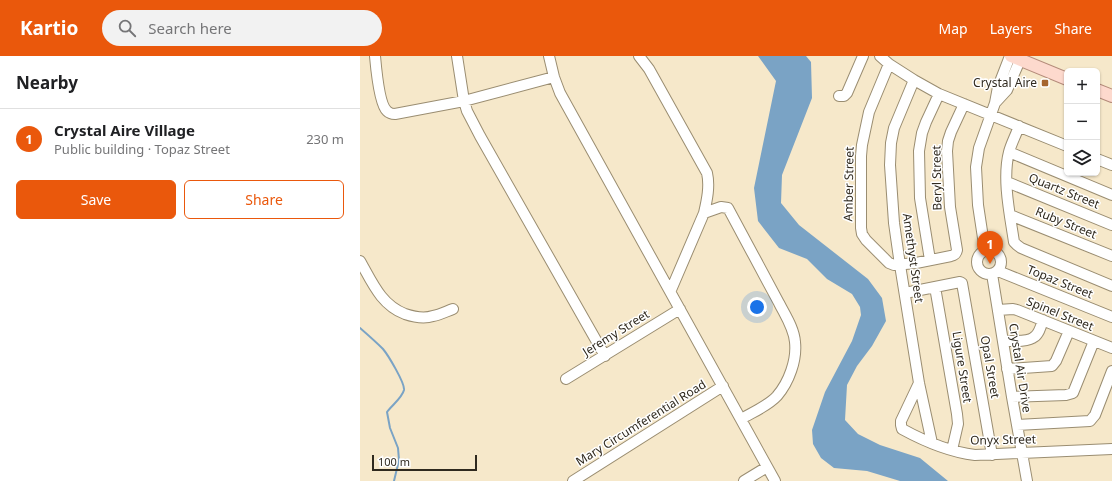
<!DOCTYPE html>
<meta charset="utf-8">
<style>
body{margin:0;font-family:"Noto Sans",sans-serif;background:#f2f2f2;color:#202124}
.controls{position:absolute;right:12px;top:12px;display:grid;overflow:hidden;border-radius:6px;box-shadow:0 1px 3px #0004}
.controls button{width:36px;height:36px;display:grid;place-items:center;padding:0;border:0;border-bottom:1px solid #e0e0e0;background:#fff;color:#202124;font:20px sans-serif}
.scale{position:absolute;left:12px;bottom:10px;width:105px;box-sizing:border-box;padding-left:4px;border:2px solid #2f291e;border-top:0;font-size:11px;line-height:14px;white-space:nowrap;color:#2f291e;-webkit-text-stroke:3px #fff;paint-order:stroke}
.you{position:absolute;left:397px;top:251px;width:14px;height:14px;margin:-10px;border:3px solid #fff;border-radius:50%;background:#1a73e8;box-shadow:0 0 0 6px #1a73e833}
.badge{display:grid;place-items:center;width:26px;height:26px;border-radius:50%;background:#ea580c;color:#fff;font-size:13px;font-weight:700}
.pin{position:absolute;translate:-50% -33px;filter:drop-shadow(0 1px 2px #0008)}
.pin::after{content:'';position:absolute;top:21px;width:14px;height:12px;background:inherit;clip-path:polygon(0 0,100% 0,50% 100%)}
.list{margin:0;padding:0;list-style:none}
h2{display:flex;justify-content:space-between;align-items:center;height:52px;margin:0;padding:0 16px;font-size:17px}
h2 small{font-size:13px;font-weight:400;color:#757577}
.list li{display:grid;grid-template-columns:26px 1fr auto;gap:12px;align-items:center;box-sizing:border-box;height:60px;padding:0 16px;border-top:1px solid #e0e0e0}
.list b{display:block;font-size:15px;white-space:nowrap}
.list p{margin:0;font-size:13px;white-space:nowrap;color:#757577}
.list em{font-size:13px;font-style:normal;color:#757577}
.actions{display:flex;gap:8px;padding:12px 16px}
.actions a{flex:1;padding:9px 0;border:1px solid #ea580c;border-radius:6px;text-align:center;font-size:14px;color:#ea580c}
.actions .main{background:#ea580c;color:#fff}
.icon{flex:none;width:22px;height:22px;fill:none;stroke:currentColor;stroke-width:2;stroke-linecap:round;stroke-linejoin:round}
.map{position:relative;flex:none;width:752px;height:425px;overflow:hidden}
header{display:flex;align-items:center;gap:24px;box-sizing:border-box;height:56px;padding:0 20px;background:#ea580c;color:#fff}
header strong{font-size:19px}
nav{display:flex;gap:22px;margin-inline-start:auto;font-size:14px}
.search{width:280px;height:36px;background:#f2f2f2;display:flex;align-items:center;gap:10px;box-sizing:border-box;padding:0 14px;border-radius:22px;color:#757577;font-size:15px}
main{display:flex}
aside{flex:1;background:#fff}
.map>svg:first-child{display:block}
.water{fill:#7aa3c5}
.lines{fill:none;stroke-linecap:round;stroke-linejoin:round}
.stream{stroke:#7aa3c5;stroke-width:2}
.minor-casing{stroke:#9a8d71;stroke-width:12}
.major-casing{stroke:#b48b7a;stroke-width:14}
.minor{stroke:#fff;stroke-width:10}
.major{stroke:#fdd9cd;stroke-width:12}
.poi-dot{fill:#a66630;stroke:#fff;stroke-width:1.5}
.labels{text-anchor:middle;stroke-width:3;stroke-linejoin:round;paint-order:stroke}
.poi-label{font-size:12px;fill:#2f291e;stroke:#fff;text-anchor:end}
.street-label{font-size:12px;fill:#2f291e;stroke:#fff}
</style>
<header>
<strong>Kartio</strong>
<div class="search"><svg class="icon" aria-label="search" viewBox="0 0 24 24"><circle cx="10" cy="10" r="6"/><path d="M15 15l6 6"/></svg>Search here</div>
<nav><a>Map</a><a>Layers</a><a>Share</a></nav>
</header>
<main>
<aside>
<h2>Nearby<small></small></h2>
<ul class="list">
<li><span class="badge">1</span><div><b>Crystal Aire Village</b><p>Public building · Topaz Street</p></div><em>230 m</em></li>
</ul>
<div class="actions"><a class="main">Save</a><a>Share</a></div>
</aside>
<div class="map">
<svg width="752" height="425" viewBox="0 0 752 425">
<rect width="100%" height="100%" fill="#f6e8ca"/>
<path class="water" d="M398,0H446L451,6L452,42L422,119L421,147L439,169L508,223L522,242L526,265L512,290L497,310L487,329L485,364L498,378L520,389L560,402L588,425H540L507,415L474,412L461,402L453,388L452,374L465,336L492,285L501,259L500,251L492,238L467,223L447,203L419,192L398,165L394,132L416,25Z"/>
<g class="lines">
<path class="stream" d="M0,272C8,279 16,286 23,293C28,299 45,327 44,334C42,342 32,349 27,356L30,372L38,392L39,404L34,425"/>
<g class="minor-casing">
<path id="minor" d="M15,0C16,11 19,48 27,55C29,57 32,58 35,58L104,45L194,21
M97,0L104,45L107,55L120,80L245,300
M189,0L194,21L200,37L415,425
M279,0L289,13L347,117C350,130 347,144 344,157L311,234
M520,0L529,8L554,24L579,38L707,90
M529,8L509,56L502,89L501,100V172L502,178L506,184L529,207L534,209L556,207L591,200C595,199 596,198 597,194L590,151L587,95L588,85L591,76L604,48
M554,24L534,72L531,87L530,109L534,167L540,209L559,327L572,387
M479,40H484L487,37L503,0
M635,47L647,34L660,4
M659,70C656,79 651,88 649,96C642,123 650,159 654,186L657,189L661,192L752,230
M649,96L752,139
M737,103L752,109
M647,126L752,169
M344,157L361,151L368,152C385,184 402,215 419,247C425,259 434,272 435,286C437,304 429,326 417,340C408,350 393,356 381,363
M650,159L752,200
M617 206a12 12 0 1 1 24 0a12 12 0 1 1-24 0Z
M625,195L618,149L616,111L619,92L635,47L638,31L650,0
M570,204L560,142L559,95L562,77L566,66L579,38
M0,205C12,226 21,249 45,258C54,261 64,263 73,260C80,259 87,255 93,253
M638,215L752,261
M632,218L652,341L667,425
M575,231L597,358L598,368L592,394
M545,237L600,226L602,227L632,399
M638,254L653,253L657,254L752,292
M643,285C650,285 669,286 674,281C679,278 681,270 683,264
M647,313L692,310L696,305L709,275
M206,323L320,253
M559,327L541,365V369L542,373C564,385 590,396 615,399L752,393
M652,341L706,339L713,337L734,285
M657,369L730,365L735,359L752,315
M213,425L363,330
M384,425L407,411"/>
</g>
<g class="major-casing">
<path id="major" d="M651,0L707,23
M737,34L752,40"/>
</g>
<use href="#minor" class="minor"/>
<use href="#major" class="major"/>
</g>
<rect class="poi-dot" x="681" y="23" width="8" height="8" rx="2"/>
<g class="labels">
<g class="poi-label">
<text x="677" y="31">Crystal Aire</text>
</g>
<g class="street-label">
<text transform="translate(577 122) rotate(-91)" y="4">Beryl Street</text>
<text transform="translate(489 128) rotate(-89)" y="4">Amber Street</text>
<text transform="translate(704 135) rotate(22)" y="4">Quartz Street</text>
<text transform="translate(706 167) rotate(22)" y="4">Ruby Street</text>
<text transform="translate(553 202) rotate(82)" y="4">Amethyst Street</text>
<text transform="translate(700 226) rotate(22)" y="4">Topaz Street</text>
<text transform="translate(700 258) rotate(22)" y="4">Spinel Street</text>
<text transform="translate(256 277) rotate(-32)" y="4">Jeremy Street</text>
<text transform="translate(602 311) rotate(81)" y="4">Ligure Street</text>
<text transform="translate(630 311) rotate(80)" y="4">Opal Street</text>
<text transform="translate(660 312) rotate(81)" y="4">Crystal Air Drive</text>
<text transform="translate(281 367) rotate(-32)" y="4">Mary Circumferential Road</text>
<text transform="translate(643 384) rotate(-1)" y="4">Onyx Street</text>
</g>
</g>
</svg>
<div class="controls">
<button>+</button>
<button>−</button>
<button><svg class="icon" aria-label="layers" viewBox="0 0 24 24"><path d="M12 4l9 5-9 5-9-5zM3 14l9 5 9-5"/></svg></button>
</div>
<div class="scale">100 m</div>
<div class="you"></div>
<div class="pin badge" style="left:630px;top:208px">1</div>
</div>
</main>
